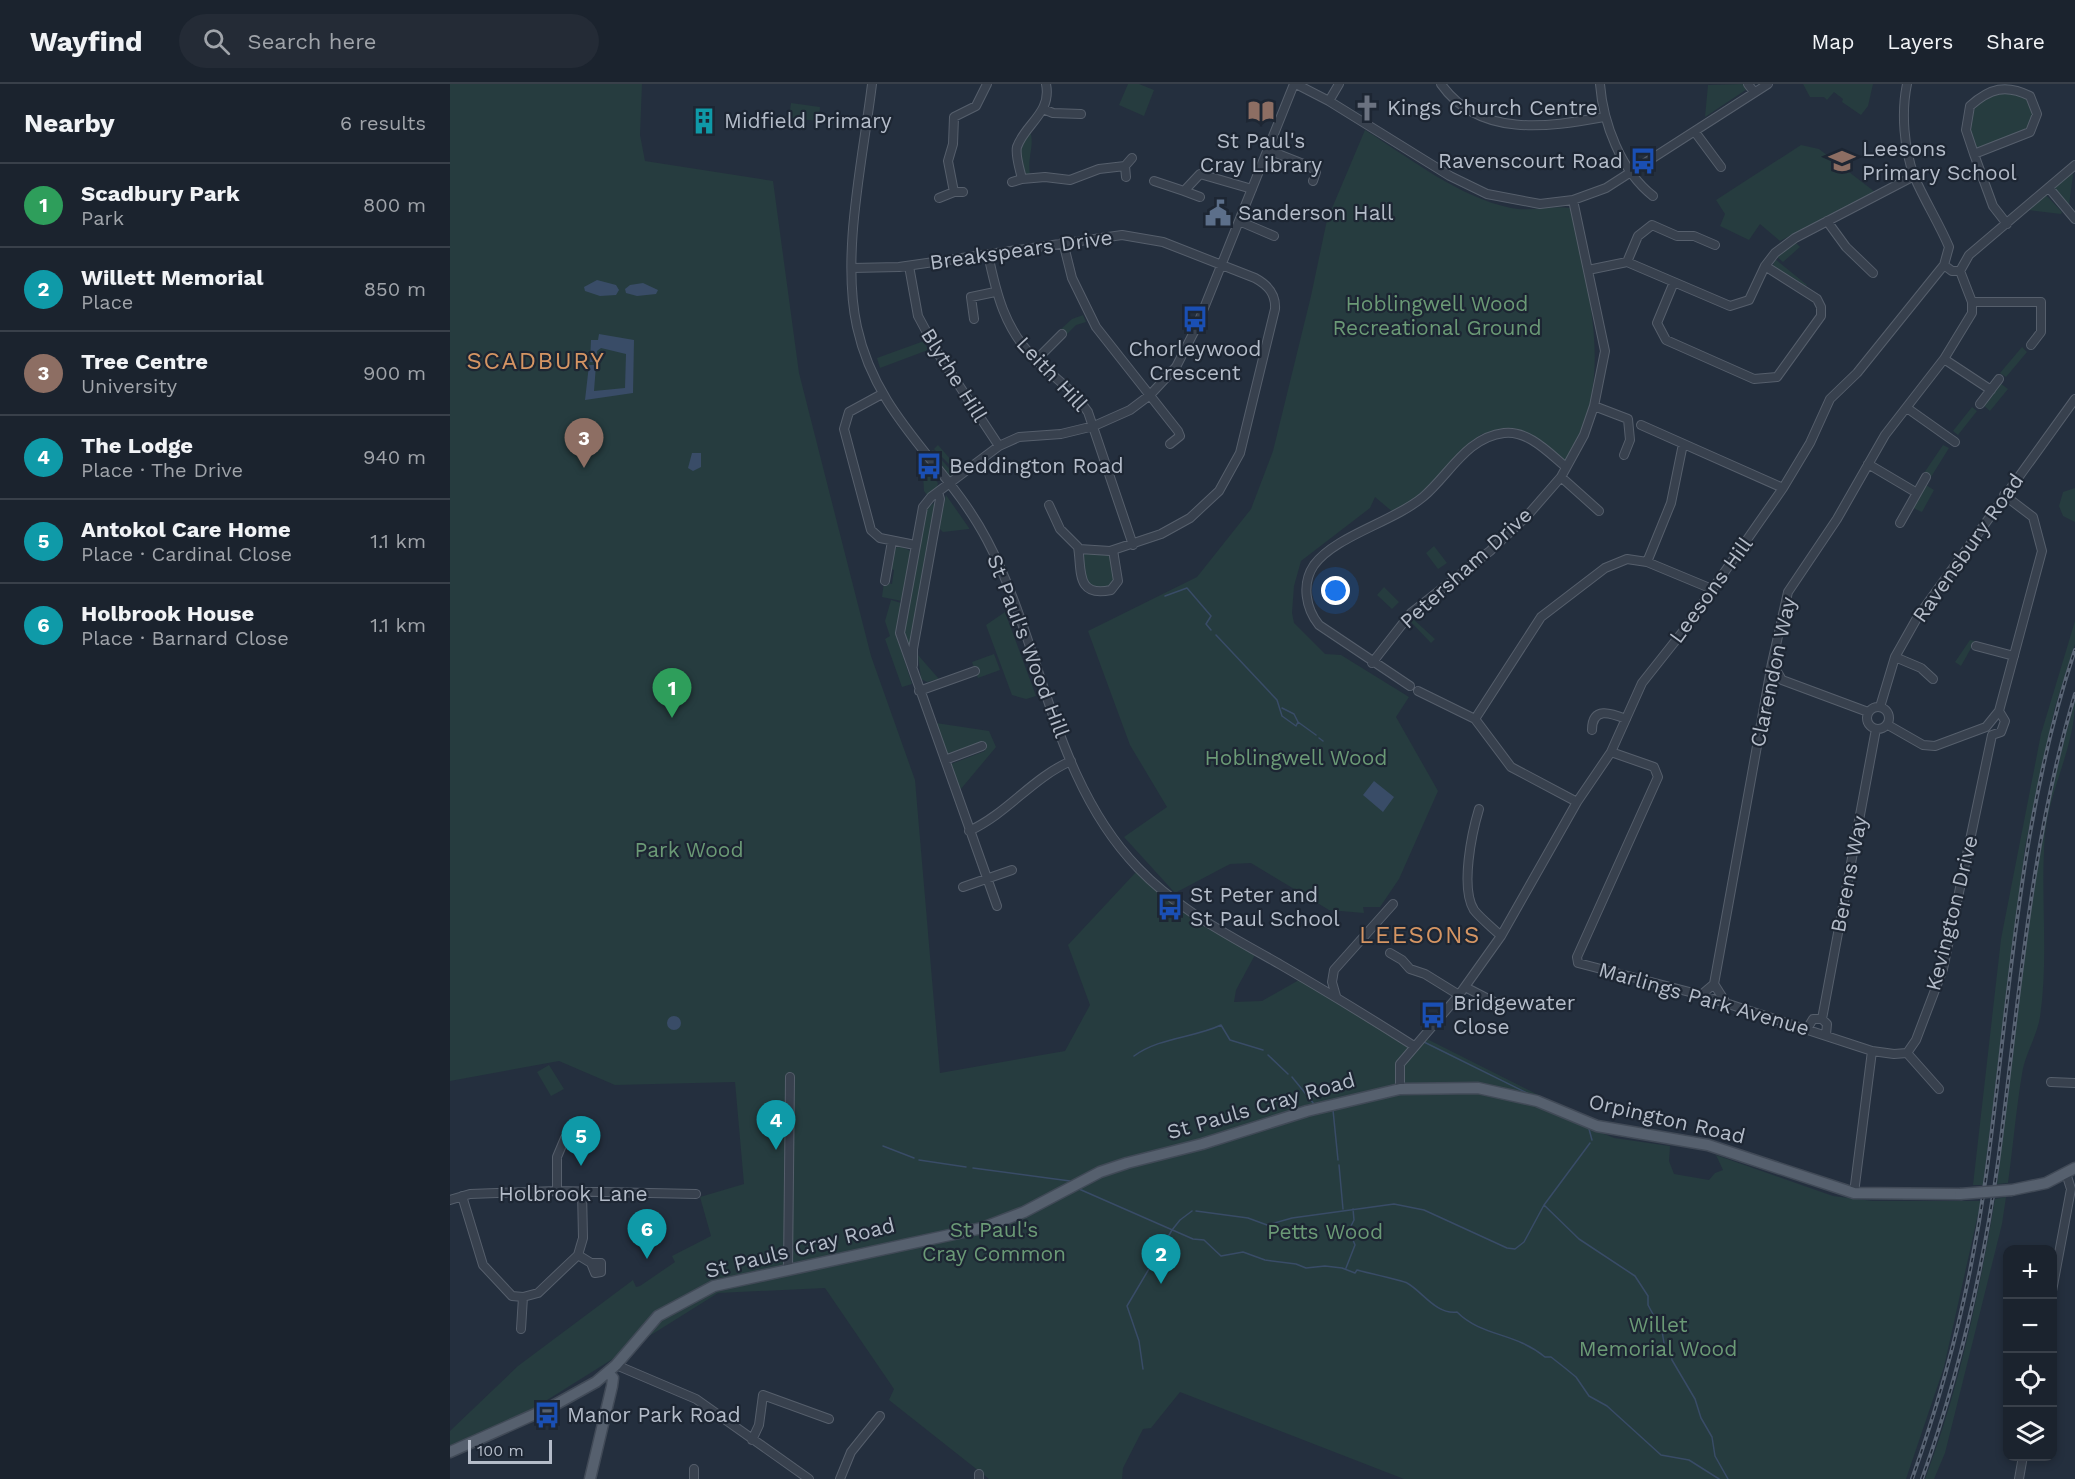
<!DOCTYPE html>
<meta charset="utf-8">
<style>
body{margin:0;font-family:"Work Sans",sans-serif;background:#242b36;color:#f1f3f6}
.controls{position:absolute;right:18px;bottom:18px;display:grid;overflow:hidden;border-radius:12px;box-shadow:0 3px 9px #0003}
.controls button{width:54px;height:54px;display:grid;place-items:center;padding:0;border:0;border-bottom:2px solid #39404a;background:#1b232e;color:#f1f3f6;font:30px sans-serif}
.scale{position:absolute;left:18px;bottom:15px;width:84px;box-sizing:border-box;padding-left:6px;border:3px solid #b4bcc9;border-top:0;font-size:16px;line-height:21px;white-space:nowrap;color:#b4bcc9;-webkit-text-stroke:4px #1d2633;paint-order:stroke}
.you{position:absolute;left:886px;top:507px;width:21px;height:21px;margin:-15px;border:4px solid #fff;border-radius:50%;background:#1a73e8;box-shadow:0 0 0 9px #1a73e833}
.badge{display:grid;place-items:center;width:39px;height:39px;border-radius:50%;background:#8ab4f8;color:#fff;font-size:20px;font-weight:700}
.pin{position:absolute;translate:-50% -50px;filter:drop-shadow(0 2px 3px #0008)}
.pin::after{content:'';position:absolute;top:32px;width:21px;height:18px;background:inherit;clip-path:polygon(0 0,100% 0,50% 100%)}
.list{margin:0;padding:0;list-style:none}
h2{display:flex;justify-content:space-between;align-items:center;height:78px;margin:0;padding:0 24px;font-size:26px}
h2 small{font-size:20px;font-weight:400;color:#a0a4aa}
.list li{display:grid;grid-template-columns:39px 1fr auto;gap:18px;align-items:center;box-sizing:border-box;height:84px;padding:0 24px;border-top:2px solid #39404a}
.list b{display:block;font-size:22px;white-space:nowrap}
.list p{margin:0;font-size:20px;white-space:nowrap;color:#a0a4aa}
.list em{font-size:20px;font-style:normal;color:#a0a4aa}
.icon{flex:none;width:33px;height:33px;fill:none;stroke:currentColor;stroke-width:2;stroke-linecap:round;stroke-linejoin:round}
.map{position:relative;flex:none;width:1625px;height:1395px;overflow:hidden}
header{display:flex;align-items:center;gap:36px;box-sizing:border-box;height:84px;padding:0 30px;background:#1b232e;border-bottom:2px solid #39404a}
header strong{font-size:28px}
nav{display:flex;gap:33px;margin-inline-start:auto;font-size:21px}
.search{width:420px;height:54px;background:#242b36;display:flex;align-items:center;gap:15px;box-sizing:border-box;padding:0 21px;border-radius:33px;color:#a0a4aa;font-size:22px}
main{display:flex}
aside{flex:1;background:#1b232e}
.map>svg:first-child{display:block}
.green{fill:#263c3f}
.water{fill:#394c67}
.lines{fill:none;stroke-linecap:round;stroke-linejoin:round}
.stream{stroke:#394c67;stroke-width:1.5}
.minor-casing{stroke:#565f6c;stroke-width:10}
.major-casing{stroke:#414a57;stroke-width:13}
.minor{stroke:#38414e;stroke-width:8}
.major{stroke:#56606e;stroke-width:10}
.rail-casing{stroke:#5a6575;stroke-width:4}
.rail{stroke:#1d2633;stroke-width:1.5;stroke-dasharray:4.5;stroke-linecap:butt}
.major-bridge-casing{stroke:#414a57;stroke-width:13;stroke-linecap:butt}
.major-bridge{stroke:#56606e;stroke-width:10}
.labels{text-anchor:middle;stroke-width:4.5;stroke-linejoin:round;paint-order:stroke}
.poi-label{font-size:21px;fill:#b4bcc9;stroke:#1d2633;text-anchor:start}
.street-label{font-size:21px;fill:#b4bcc9;stroke:#1d2633}
.park-label{font-size:21px;fill:#6b9a76;stroke:#1d2633}
.quarter-label{font-size:24px;letter-spacing:1.5px;fill:#d59563;stroke:#1d2633}
</style>
<header>
<strong>Wayfind</strong>
<div class="search"><svg class="icon" aria-label="search" viewBox="0 0 24 24"><circle cx="10" cy="10" r="6"/><path d="M15 15l6 6"/></svg>Search here</div>
<nav><a>Map</a><a>Layers</a><a>Share</a></nav>
</header>
<main>
<aside>
<h2>Nearby<small>6 results</small></h2>
<ul class="list">
<li><span class="badge" style="background:#2e9e5b">1</span><div><b>Scadbury Park</b><p>Park</p></div><em>800 m</em></li>
<li><span class="badge" style="background:#0f9aa8">2</span><div><b>Willett Memorial</b><p>Place</p></div><em>850 m</em></li>
<li><span class="badge" style="background:#8d6e63">3</span><div><b>Tree Centre</b><p>University</p></div><em>900 m</em></li>
<li><span class="badge" style="background:#0f9aa8">4</span><div><b>The Lodge</b><p>Place · The Drive</p></div><em>940 m</em></li>
<li><span class="badge" style="background:#0f9aa8">5</span><div><b>Antokol Care Home</b><p>Place · Cardinal Close</p></div><em>1.1 km</em></li>
<li><span class="badge" style="background:#0f9aa8">6</span><div><b>Holbrook House</b><p>Place · Barnard Close</p></div><em>1.1 km</em></li>
</ul>
</aside>
<div class="map">
<svg width="1625" height="1395" viewBox="0 0 1625 1395">
<rect width="100%" height="100%" fill="#242f3e"/>
<path class="green" d="M0,0H192L190,51L195,77L323,97L349,289L421,572L465,696L490,989L615,967L640,921L618,861L687,787L806,869L786,906L784,918L812,917L849,896L966,963L975,954L1114,1024L1112,1032L1164,1054L1220,1062L1219,1077L1224,1090L1259,1096L1265,1089L1273,1086L1266,1071L1383,1112L1423,1117H1531L1494,1283L1456,1395H954L730,1308L701,1344L693,1345L673,1384L672,1395H539L439,1316L444,1305L375,1204L268,1209L86,1323L83,1328L0,1367V1347L68,1282L183,1196L186,1203L190,1202L225,1178L222,1172L261,1152L250,1113L294,1100L285,998L165,1001L109,977L0,997Z
M678,0H689L704,6L694,32L669,21Z
M1293,0L1297,5L1255,33L1258,1Z
M1353,0H1423L1418,22L1411,31L1392,18L1393,15L1384,8L1377,16L1374,13H1360Z
M1552,7C1558,8 1569,9 1575,13C1588,21 1584,41 1572,48C1559,56 1542,60 1528,65L1525,64C1515,31 1520,21 1552,7Z
M341,19L370,23L369,37L339,34Z
M580,46C585,63 577,71 580,91H576L569,65Z
M915,46C960,74 1008,113 1061,124C1081,128 1101,121 1120,124C1134,188 1154,255 1140,320C1135,341 1124,361 1115,380L1057,345L1032,350L1019,359L1000,384L972,410L944,429L925,413L920,424L851,477L844,502L842,529L844,539L875,570L891,571L959,613L946,633L988,707L949,795L930,823H913L914,829L879,826L801,779L780,780L725,809L674,753L717,723L680,661L638,547L747,493L801,425L823,367L861,212L877,136Z
M1351,61L1369,65L1425,108L1330,157L1310,140L1299,156L1270,142L1275,130L1266,116Z
M1621,88L1623,91L1619,121L1604,104Z
M1596,111L1612,128L1611,130L1579,126Z
M1346,159L1350,163L1333,178L1327,173Z
M1325,175L1357,201L1356,202L1323,182Z
M633,231L636,238L626,241L616,251L611,245L622,235Z
M474,257L478,266L430,284L427,274Z
M1572,263L1577,268L1556,293L1550,289Z
M1550,299L1558,305L1540,327L1532,320Z
M1522,323L1527,327L1508,351L1503,347Z
M488,361L510,386L507,388L484,365Z
M1493,361L1499,364L1481,393L1474,389Z
M483,366L504,390L500,394L479,370Z
M478,388L488,399L487,403L477,411L474,407L473,391Z
M1476,401L1484,406L1472,428L1463,424Z
M1625,404V438L1613,432L1609,422L1613,408Z
M496,411L519,444V445L493,448L489,444Z
M488,416L460,574L452,549L476,425Z
M449,462L461,467L452,517L432,513L434,498L442,500L444,486L440,485L443,466Z
M984,462L997,479L988,485L976,469Z
M633,468L661,471L667,496L658,505L638,502L630,476Z
M934,503L949,518L942,525L927,511Z
M441,516L451,519L446,551L462,600L452,603L435,555L440,552L435,537Z
M555,528L586,612L576,615L562,611L536,541Z
M962,534L985,555L981,559L960,537Z
M1625,537V560L1605,623L1575,763L1533,1101H1523L1551,855L1591,650Z
M1520,556L1525,557L1511,582L1505,578Z
M544,570L550,586L528,594L522,578Z
M468,571L489,595L477,598L471,595Z
M1625,617C1625,662 1600,704 1595,750C1590,811 1599,872 1590,933C1587,952 1575,970 1572,990C1566,1026 1563,1063 1558,1099L1547,1100C1567,938 1579,774 1625,617Z
M486,639L539,647L546,663L510,706L501,680L535,667L532,658L496,670Z
M99,981L114,1005L101,1012L87,988Z
M1556,1113L1552,1140L1495,1369L1484,1395H1475C1509,1305 1529,1210 1545,1115Z"/>
<path class="water" d="M147,196L166,201L169,206L166,211L150,212L135,207L134,203Z
M193,199L208,206L206,210L187,212L176,209L175,205L180,201Z
M149,250L184,256L183,309L135,316L139,281H146L144,307L175,304L176,270L151,264L147,267L146,278H140L141,256H148Z
M242,369H251V383L243,387L238,384Z
M924,697L944,713L933,728L913,711Z
M217 939a7 7 0 1 1 14 0a7 7 0 1 1-14 0Z"/>
<g class="lines">
<path class="stream" d="M715,512L737,504L761,532L756,540L761,546
M766,551L827,616L832,632L846,642L848,638
M832,624L844,630L848,638L866,651
M869,654L873,657
M974,958L1081,1011
M818,971L838,990
M684,972C710,953 744,954 771,941L780,956L813,966
M842,993L864,1020
M883,1026L888,1076
M1139,1045L1142,1056
M433,1062L464,1074
M469,1076L516,1083
M889,1081L893,1125
M523,1084L620,1097
M629,1105L743,1155L754,1156L771,1172L793,1168L815,1176L846,1180L856,1184L875,1182L892,1184L905,1189L907,1186C914,1188 954,1197 957,1199C972,1207 986,1231 1007,1228C1032,1253 1065,1248 1095,1273H1101L1115,1284L1126,1293L1139,1312L1157,1322L1211,1371L1239,1376L1269,1395
M1094,1121L1129,1155L1185,1192L1198,1212V1221L1212,1247L1215,1265L1221,1269L1222,1276L1245,1315L1251,1334L1262,1353L1265,1372L1278,1395
M746,1127L798,1134L817,1141L842,1134L944,1120L974,1126L1057,1164L1065,1165L1074,1158L1094,1121L1140,1059
M896,1184L905,1161L899,1146L904,1136L903,1125
M693,1285L689,1257L677,1222L722,1146L730,1136L742,1127"/>
<g class="minor-casing">
<path id="minor" d="M422,0C413,75 391,170 407,243C427,335 496,378 537,456C593,562 602,695 688,784C729,827 781,852 831,881C876,907 920,934 964,962
M846,0L879,17L1000,92L1037,110L1090,120L1123,116L1156,104L1318,0
M991,0C1029,54 1098,43 1154,33
M1150,0C1153,39 1171,87 1203,112
M1298,0L1304,8
M879,17L889,0
M593,25L603,29L631,30
M1245,48L1271,83
M818,66L861,83L866,88L863,97
M1524,70L1516,46L1520,22C1540,4 1556,0 1580,12L1587,30L1580,48L1524,70L1543,122L1557,140
M675,82L676,93
M572,95L595,93L620,96L649,85L675,82L682,74
M704,97L734,107L750,90L802,105
M562,98L572,95C570,86 565,71 567,63C575,40 602,29 596,0
M1599,104L1625,135
M734,107L750,113
M504,108L498,77L503,60L504,33L526,22L537,0
M489,114L504,108H513
M789,137L824,152
M1377,137L1396,163L1423,189
M613,158L622,194L646,243L728,347L730,352L720,360
M538,170C546,209 555,246 585,275C603,293 624,306 638,328L683,461
M1177,178L1188,152L1202,141L1227,152H1244L1265,161
M1494,181L1502,187H1510L1519,171L1625,81
M459,182L468,232L489,271L549,362
M402,184L449,183L672,151L713,158L805,194C818,201 826,210 825,225L790,369L769,407L740,434L711,450L660,467L629,465
M1138,186L1177,178L1280,222L1299,216L1315,182L1325,169L1345,154L1464,92
M1224,198L1207,239L1216,256L1304,295L1327,293L1371,232V223L1367,215L1315,182
M1522,218H1591V248L1581,261
M524,235L521,213L545,208
M1494,275L1541,306
M586,276L612,250
M432,310L399,328L394,345L421,446L430,454L465,461
M1530,320L1549,295
M1144,322L1178,335L1180,356L1174,371
M1457,324L1505,358
M1191,341L1333,404
M1418,380L1467,409
M1111,393L1149,427
M599,421L610,445L628,463C632,485 625,514 661,506L668,497L663,466
M1450,439L1476,393
M1197,478L1221,419L1233,360
M435,497L442,457
M1526,562L1564,572
M1445,573L1471,584L1483,595
M922,579L961,529L1040,467L1077,432L1111,393L1134,351L1144,322L1155,267L1123,116
M1322,579L1332,596L1418,628
M463,581V565L490,415L488,408
M960,602L869,541C856,525 851,500 864,481C885,452 943,438 973,413C999,391 1017,353 1054,349C1078,346 1099,369 1116,383
M469,607L525,587
M968,607L1025,635
M1417 634a11 11 0 1 1 22 0a11 11 0 1 1-22 0Z
M1430,623L1445,573L1467,534L1625,315
M1438,641L1473,661L1485,662L1536,643L1549,627
M1142,646C1142,622 1161,629 1176,635
M1161,668L1204,683L1208,693L1127,873L1128,879L1251,911L1422,967L1404,1109
M495,676L532,662
M1127,718L1061,683L1025,635L1091,533L1155,484L1177,475L1197,478L1262,505
M1029,725C1022,748 1010,804 1024,826C1031,835 1043,844 1051,852
M519,747C558,729 582,694 621,677
M513,803L562,786
M547,822L450,549L473,423L481,413L549,362L569,353L611,350L644,342L680,326L700,311L726,283L746,244L844,0
M940,869L952,876L960,885L975,890L1009,911
M1264,900L1276,919
M1015,903L1050,921
M1251,911L1264,900L1322,579L1338,508L1387,435L1435,351L1494,275L1522,229V218L1510,187
M886,912L882,898L884,886L943,820
M1372,935L1426,645
M1357,945L1363,935H1372L1377,940L1376,951
M1422,967L1444,970L1457,969L1466,956L1493,885L1542,651L1551,648L1555,637L1549,627L1592,467L1583,433L1554,411
M1457,969L1489,1005
M1601,998L1625,999
M950,1005V980L1009,911L1051,852L1127,718L1161,668L1192,599L1234,546L1333,404L1360,359L1380,315L1407,289L1494,181L1499,163C1489,139 1474,116 1464,92C1454,64 1451,29 1457,0
M107,1107V1073L115,1054
M12,1112L33,1181L62,1212L73,1213L88,1209L128,1171L133,1154L132,1107
M0,1116L20,1110L107,1107L246,1110
M128,1171L141,1179L145,1189L151,1188V1179H141
M338,1185L340,993
M1602,1207L1621,1105L1616,1089
M71,1245L73,1213
M166,1281L246,1315L359,1395
M302,1356L309,1341L313,1311L379,1335
M244,1385V1395
M529,1390V1395
M390,1395L401,1368L430,1332
M1569,1395L1573,1372"/>
</g>
<g class="major-casing">
<path id="major" d="M1562,1106L1596,1099L1625,1084
M0,1368L101,1323L146,1298L166,1281L208,1232L264,1202L532,1144L574,1128L650,1088L677,1079L752,1060L857,1027L950,1005L1028,1004L1087,1017L1147,1042L1258,1061L1404,1109L1510,1110
M140,1395L162,1302L163,1294L158,1289"/>
</g>
<use href="#minor" class="minor"/>
<use href="#major" class="major"/>
<g class="rail-casing">
<path id="rail" d="M1462,1395C1497,1297 1522,1195 1536,1092C1560,916 1568,736 1625,566
M1472,1395C1509,1292 1533,1186 1548,1078C1569,920 1579,764 1625,610"/>
</g>
<use href="#rail" class="rail"/>
<g class="major-bridge-casing">
<path id="major-bridge" d="M1510,1110L1562,1106"/>
</g>
<use href="#major-bridge" class="major-bridge"/>
</g>
<defs>
<g id="church-bare" transform="scale(2.07)"><path d="M-1.2-6h2.4v3.5h3.3v2.4h-3.3V6h-2.4V-.1h-3.3v-2.4h3.3Z" fill="#6b7280" stroke="#1d2633" stroke-width="2.5" paint-order="stroke"/></g>
<g id="library-bare" transform="scale(2.07)"><path d="M-6-4Q-3-5.5-.7-3.5V5Q-3 3-6 4ZM6-4Q3-5.5 .7-3.5V5Q3 3 6 4Z" fill="#8d6e63" stroke="#1d2633" stroke-width="2.5" paint-order="stroke"/></g>
<g id="building-bare" transform="scale(2.07)"><path d="M-4-6H4V6H1V3H-1V6H-4ZM-2.5-4.3h1.7v1.8h-1.7ZM.8-4.3h1.7v1.8H.8ZM-2.5-1h1.7V.8h-1.7ZM.8-1h1.7V.8H.8Z" fill="#0f9aa8" stroke="#1d2633" stroke-width="2.5" paint-order="stroke"/></g>
<g id="bus-bare" transform="scale(2.07)"><path d="M-5-6H5V4H4V6H2V4H-2V6H-4V4H-5ZM-3.5-4V0h7V-4ZM-3.5 1.2v1.5H-2V1.2ZM2 1.2v1.5H3.5V1.2Z" fill="#1a4fb4" stroke="#1d2633" stroke-width="2.5" paint-order="stroke"/></g>
<g id="school-bare" transform="scale(2.07)"><path d="M0-5L7-2L0 1L-7-2ZM-4 1L0 2.5L4 1V4Q0 6-4 4Z" fill="#8d6e63" stroke="#1d2633" stroke-width="2.5" paint-order="stroke"/></g>
<g id="civic-bare" transform="scale(2.07)"><path d="M-.6-6.5H3V-4.5H.6V-3L4-1V1h2V6H-6V1h2V-1L-.6-3ZM-1.2 2.5V6h2.4V2.5Z" fill="#5c6f8a" stroke="#1d2633" stroke-width="2.5" paint-order="stroke"/></g>
</defs>
<g fill-rule="evenodd">
<use href="#church-bare" x="917" y="24"/>
<use href="#library-bare" x="811" y="27"/>
<use href="#building-bare" x="254" y="37"/>
<use href="#bus-bare" x="1193" y="77"/>
<use href="#school-bare" x="1392" y="77"/>
<use href="#civic-bare" x="768" y="129"/>
<use href="#bus-bare" x="745" y="235"/>
<use href="#bus-bare" x="479" y="382"/>
<use href="#bus-bare" x="720" y="823"/>
<use href="#bus-bare" x="983" y="931"/>
<use href="#bus-bare" x="97" y="1331"/>
</g>
<g class="labels">
<g class="poi-label">
<text x="937" y="31">Kings Church Centre</text>
<text x="274" y="44">Midfield Primary</text>
<text x="811" y="64" text-anchor="middle">St Paul's<tspan x="811" dy="24">Cray Library</tspan></text>
<text x="1412" y="72">Leesons<tspan x="1412" dy="24">Primary School</tspan></text>
<text x="1173" y="84" text-anchor="end">Ravenscourt Road</text>
<text x="788" y="136">Sanderson Hall</text>
<text x="745" y="272" text-anchor="middle">Chorleywood<tspan x="745" dy="24">Crescent</tspan></text>
<text x="499" y="389">Beddington Road</text>
<text x="740" y="818">St Peter and<tspan x="740" dy="24">St Paul School</tspan></text>
<text x="1003" y="926">Bridgewater<tspan x="1003" dy="24">Close</tspan></text>
<text x="117" y="1338">Manor Park Road</text>
</g>
<g class="street-label">
<text transform="translate(571 166) rotate(-8)" y="7">Breakspears Drive</text>
<text transform="translate(602 290) rotate(47)" y="7">Leith Hill</text>
<text transform="translate(504 291) rotate(58)" y="7">Blythe Hill</text>
<text transform="translate(1518 464) rotate(-55)" y="7">Ravensbury Road</text>
<text transform="translate(1016 484) rotate(-42)" y="7">Petersham Drive</text>
<text transform="translate(1261 506) rotate(-54)" y="7">Leesons Hill</text>
<text transform="translate(578 562) rotate(69)" y="7">St Paul's Wood Hill</text>
<text transform="translate(1323 588) rotate(-78)" y="7">Clarendon Way</text>
<text transform="translate(1399 790) rotate(-79)" y="7">Berens Way</text>
<text transform="translate(1502 829) rotate(-76)" y="7">Kevington Drive</text>
<text transform="translate(1254 915) rotate(16)" y="7">Marlings Park Avenue</text>
<text transform="translate(811 1022) rotate(-16)" y="7">St Pauls Cray Road</text>
<text transform="translate(1217 1035) rotate(13)" y="7">Orpington Road</text>
<text x="123" y="1117">Holbrook Lane</text>
<text transform="translate(350 1164) rotate(-14)" y="7">St Pauls Cray Road</text>
</g>
<g class="park-label">
<text x="987" y="227">Hoblingwell Wood<tspan x="987" dy="24">Recreational Ground</tspan></text>
<text x="846" y="681">Hoblingwell Wood</text>
<text x="239" y="773">Park Wood</text>
<text x="544" y="1153">St Paul's<tspan x="544" dy="24">Cray Common</tspan></text>
<text x="875" y="1155">Petts Wood</text>
<text x="1208" y="1248">Willet<tspan x="1208" dy="24">Memorial Wood</tspan></text>
</g>
<g class="quarter-label">
<text x="86" y="285">SCADBURY</text>
<text x="970" y="859">LEESONS</text>
</g>
</g>
</svg>
<div class="controls">
<button>+</button>
<button>−</button>
<button><svg class="icon" aria-label="locate" viewBox="0 0 24 24"><circle cx="12" cy="12" r="6"/><path d="M12 2v4M12 18v4M2 12h4M18 12h4"/></svg></button>
<button><svg class="icon" aria-label="layers" viewBox="0 0 24 24"><path d="M12 4l9 5-9 5-9-5zM3 14l9 5 9-5"/></svg></button>
</div>
<div class="scale">100 m</div>
<div class="you"></div>
<div class="pin badge" style="left:222px;top:634px;background:#2e9e5b">1</div>
<div class="pin badge" style="left:711px;top:1200px;background:#0f9aa8">2</div>
<div class="pin badge" style="left:134px;top:384px;background:#8d6e63">3</div>
<div class="pin badge" style="left:326px;top:1066px;background:#0f9aa8">4</div>
<div class="pin badge" style="left:131px;top:1082px;background:#0f9aa8">5</div>
<div class="pin badge" style="left:197px;top:1175px;background:#0f9aa8">6</div>
</div>
</main>
